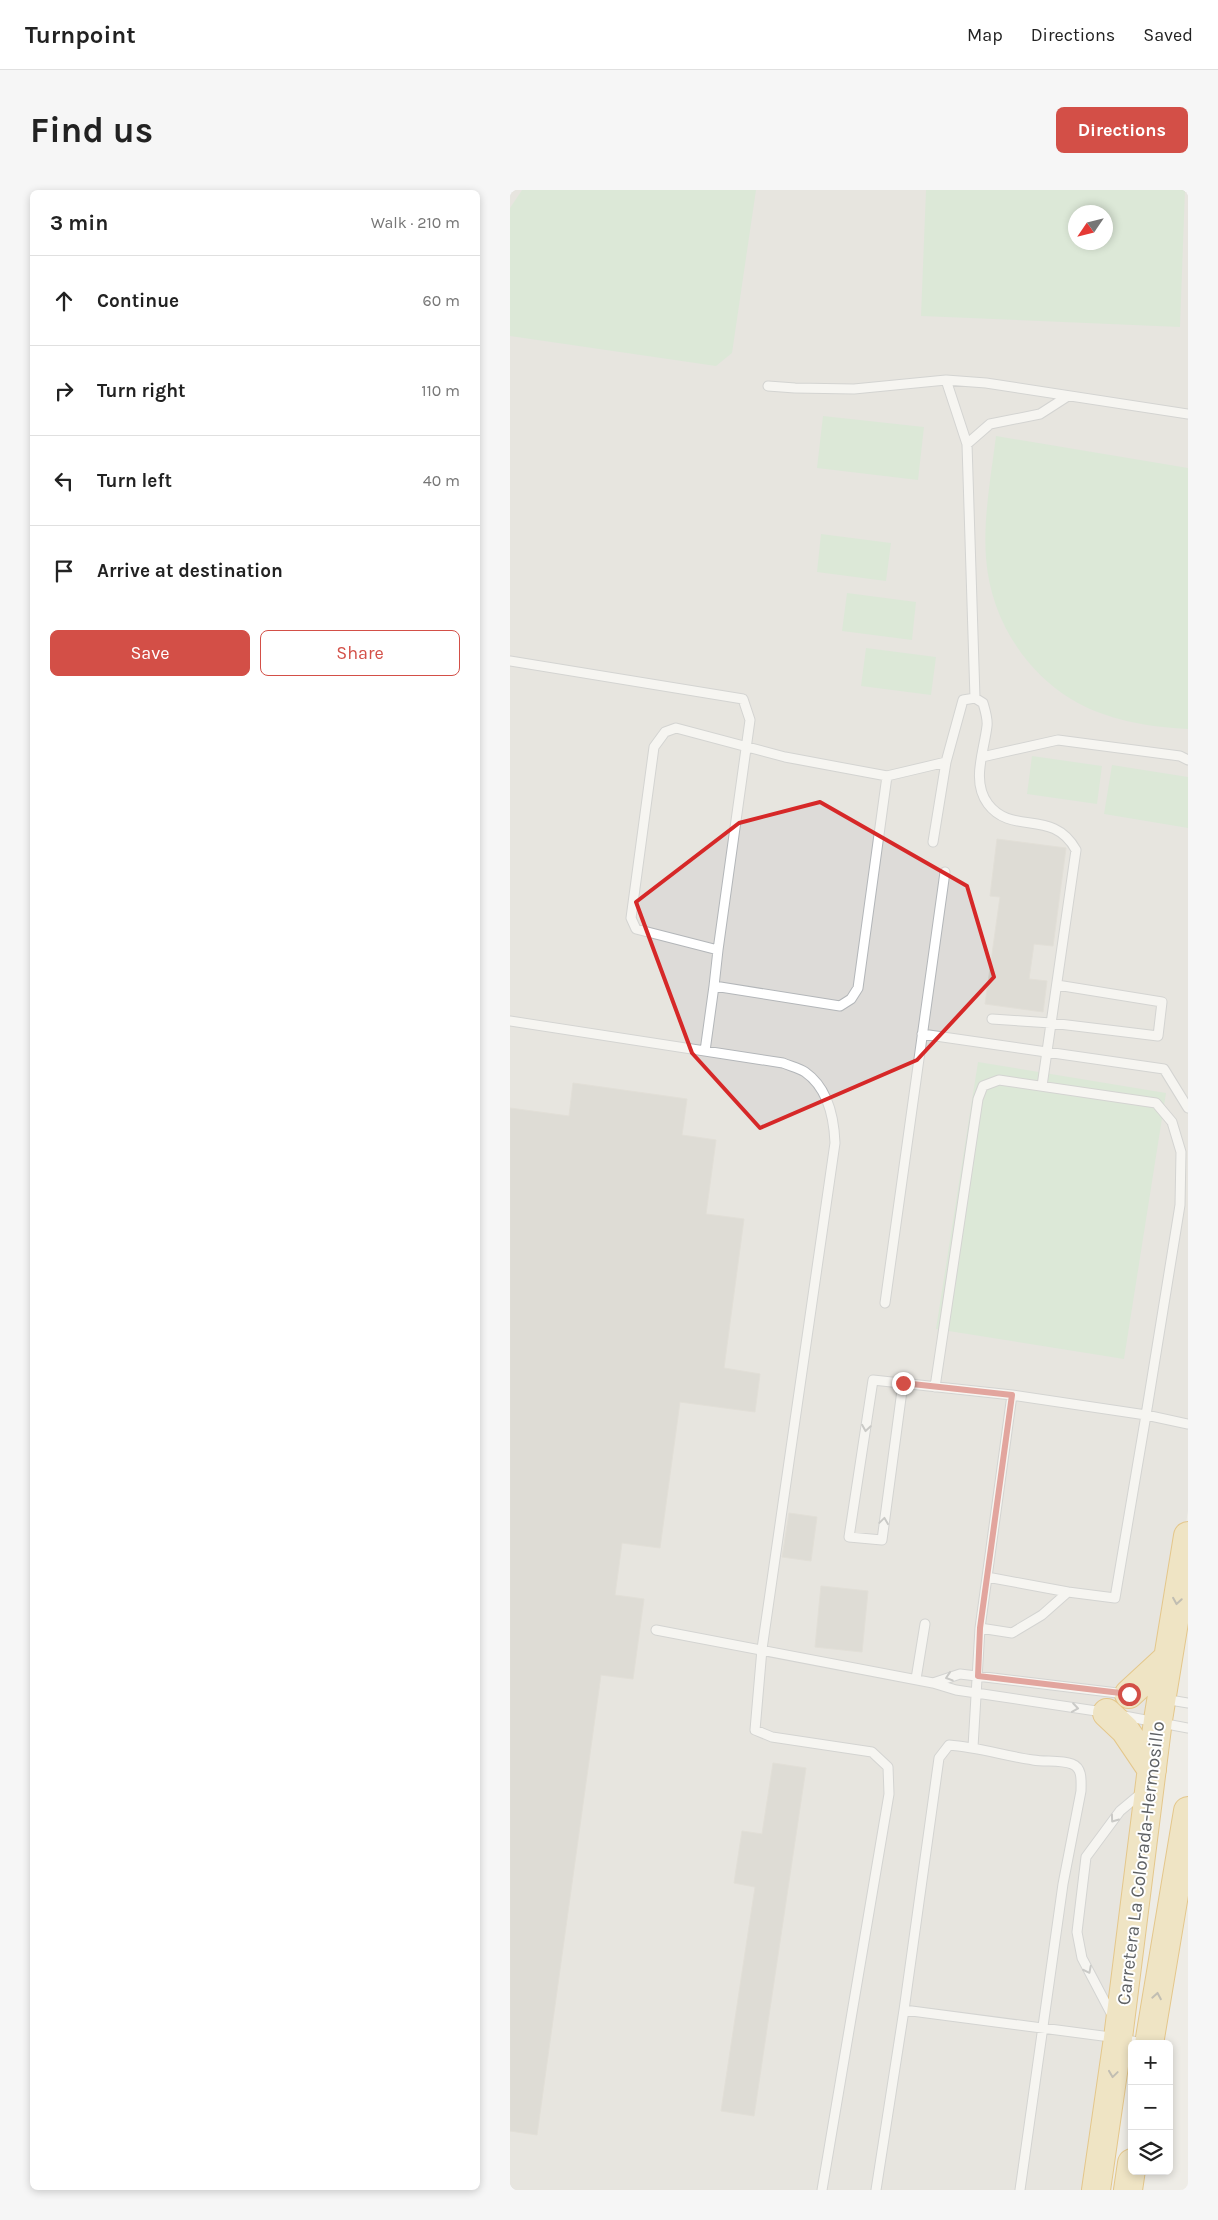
<!DOCTYPE html>
<meta charset="utf-8">
<style>
body{margin:0;font-family:Karla,sans-serif;background:#f6f6f6;color:#222}
.controls{position:absolute;right:15px;bottom:15px;display:grid;overflow:hidden;border-radius:8px;box-shadow:0 2px 8px #0003}
.controls button{width:45px;height:45px;display:grid;place-items:center;padding:0;border:0;border-bottom:1px solid #e0e0e0;background:#fff;color:#222;font:25px sans-serif}
.compass{position:absolute;left:558px;top:15px;width:45px;height:45px;border-radius:50%;background:#fff;box-shadow:0 2px 8px #0003;rotate:235deg}
.stop{position:absolute;width:15px;height:15px;margin:-11px;border:4px solid #d34f47;border-radius:50%;background:#fff}
.stop.end{background:#d34f47;border-color:#fff;box-shadow:0 1px 5px #0008}
.list{margin:0;padding:0;list-style:none}
h2{display:flex;justify-content:space-between;align-items:center;height:65px;margin:0;padding:0 20px;font-size:21px}
h2 small{font-size:16px;font-weight:400;color:#767676}
.list li{display:grid;grid-template-columns:32px 1fr auto;gap:15px;align-items:center;box-sizing:border-box;height:90px;padding:0 20px;border-top:1px solid #e0e0e0}
.list b{display:block;font-size:19px;white-space:nowrap}
.list em{font-size:16px;font-style:normal;color:#767676}
.actions{display:flex;gap:10px;padding:15px 20px}
.actions a{flex:1;padding:11px 0;border:1px solid #d34f47;border-radius:8px;text-align:center;font-size:18px;color:#d34f47}
.actions .main{background:#d34f47;color:#fff}
.icon{flex:none;width:28px;height:28px;fill:none;stroke:currentColor;stroke-width:2;stroke-linecap:round;stroke-linejoin:round}
.map{position:relative;flex:none;width:678px;height:2000px;overflow:hidden;border-radius:8px}
header{display:flex;align-items:center;gap:30px;box-sizing:border-box;height:70px;padding:0 25px;background:#fff;border-bottom:1px solid #e0e0e0}
header strong{font-size:24px}
nav{display:flex;gap:28px;margin-inline-start:auto;font-size:18px}
.intro{display:flex;align-items:center;justify-content:space-between;box-sizing:border-box;height:120px;padding:0 30px}
h1{margin:0;font-size:35px}
.button{padding:12px 22px;border-radius:8px;background:#d34f47;color:#fff;font-size:18px;font-weight:700}
main{display:flex;gap:30px;padding:0 30px}
aside{flex:1;background:#fff;border-radius:8px;box-shadow:0 2px 8px #0003}
.map>svg:first-child{display:block}
.industrial{fill:#dddbd8;fill-rule:evenodd}
.green{fill:#c6e2c6;fill-rule:evenodd}
.building{fill:#c9c7c2;stroke:#d2cec5}
.lines{fill:none;stroke-linecap:round;stroke-linejoin:round}
.lane-casing{stroke:#b3b6b9;stroke-width:11}
.highway-casing{stroke:#d7991d;stroke-width:30}
.lane{stroke:#fff;stroke-width:9}
.highway{stroke:#f0d99b;stroke-width:28}
.oneway{stroke:#9ea0a2}
.oneway2{stroke:#8a8574}
.route{stroke:#d34f47;stroke-width:6}
.marked{fill:none;stroke:#d62828;stroke-width:4;stroke-linejoin:round}
.labels{text-anchor:middle;stroke-width:4;stroke-linejoin:round;paint-order:stroke}
.street-label{font-size:19px;fill:#5e6164;stroke:#fff}
</style>
<header>
<strong>Turnpoint</strong>
<nav><a>Map</a><a>Directions</a><a>Saved</a></nav>
</header>
<div class="intro"><h1>Find us</h1><a class="button">Directions</a></div>
<main>
<aside>
<h2>3 min<small>Walk · 210 m</small></h2>
<ul class="list">
<li><svg class="icon" aria-label="ahead" viewBox="0 0 24 24"><path d="M12 20V5M6 11l6-6 6 6"/></svg><div><b>Continue</b></div><em>60 m</em></li>
<li><svg class="icon" aria-label="right" viewBox="0 0 24 24"><path d="M7 20v-9h11M14 6l5 5-5 5"/></svg><div><b>Turn right</b></div><em>110 m</em></li>
<li><svg class="icon" aria-label="left" viewBox="0 0 24 24"><path d="M17 20v-9H6M10 6l-5 5 5 5"/></svg><div><b>Turn left</b></div><em>40 m</em></li>
<li><svg class="icon" aria-label="arrive" viewBox="0 0 24 24"><path d="M6 21V4h12l-3 4 3 4H6"/></svg><div><b>Arrive at destination</b></div></li>
</ul>
<div class="actions"><a class="main">Save</a><a>Share</a></div>
</aside>
<div class="map">
<svg width="678" height="2000" viewBox="0 0 678 2000">
<rect width="100%" height="100%" fill="#eeece6"/>
<path class="industrial" d="M0,0H678V1320L581,2000H0ZM566,22H596V52H566Z"/>
<path class="green" d="M12,0H246L222,163L206,176L0,146V18Z
M416,0H675L670,137L411,126ZM566,22H596V52H566Z
M313,226L414,237L408,290L307,278Z
M486,246L678,278V539C639,537 595,530 561,509C512,479 480,425 476,368C473,328 481,286 486,246Z
M311,344L381,353L376,391L307,382Z
M337,403L406,412L402,450L332,441Z
M356,458L426,467L421,505L351,496Z
M522,566L592,576L587,614L517,604Z
M602,575L678,587V638L594,624Z
M468,872L656,903L614,1169L426,1139Z"/>
<path class="building" d="M487,649L556,658L543,756L524,754L519,789L537,791L533,822L475,814L490,707L480,706Z
M63,893L177,909L172,945L206,950L196,1024L234,1029L214,1178L250,1184L245,1222L170,1212L150,1358L112,1353L105,1405L134,1409L123,1489L91,1485L27,1945L0,1941V918L59,926Z
M279,1323L307,1327L301,1371L272,1367Z
M311,1396L358,1401L352,1462L305,1457Z
M263,1573L296,1578L244,1926L211,1921L245,1697L224,1693L232,1641L252,1644Z"/>
<g class="lines">
<g class="lane-casing">
<path id="lane" d="M436,190L457,254L465,508
M258,196L285,198L344,199L436,190L476,193L678,224
M457,254L480,234L530,224L558,206
M0,471L233,509L240,530L208,760
M472,567L548,550L670,566L678,570
M377,586L348,798L341,809L330,816L204,796L208,760L126,739L121,728L144,557L155,542L166,538L275,567L377,586L436,572L453,510L465,508L473,513C475,520 478,529 477,536C474,562 461,591 478,614C502,646 543,618 566,660L532,896
M423,652L436,572
M482,829L541,833L648,846L652,812L547,795
M0,831L273,873C280,876 289,878 295,882C318,898 324,927 325,953L252,1459L245,1540L262,1547L362,1562L378,1577L379,1604L312,2000
M412,844L654,879L678,918
M195,861L204,796
M375,1113L435,682
M393,1193L372,1350L339,1347L363,1190L502,1205L636,1225L605,1408L558,1402L532,1425L502,1443L470,1438
M425,1197L468,909L473,896L489,890L646,913L662,932L671,962L670,1015L636,1225L678,1234
M477,1387L558,1402
M146,1440L423,1493
M406,1489L415,1434
M654,1509L678,1513
M593,1522L446,1500L423,1493L450,1484L616,1504
M609,1525L678,1538
M463,1557L470,1438L502,1205
M394,1820L608,1848L636,1854
M603,1827L572,1768L567,1742L576,1667L610,1621L634,1601
M366,2000L394,1820L429,1568L439,1555C468,1557 495,1566 523,1570C535,1572 551,1570 562,1574C573,1578 571,1592 571,1601L553,1694L510,2000"/>
</g>
<g class="highway-casing">
<path id="highway" d="M619,1504L658,1468
M597,1523L615,1540L642,1580
M639,1854L678,1621
M586,2000L608,1848L648,1530L678,1346
M618,2000L622,1973"/>
</g>
<use href="#lane" class="lane"/>
<use href="#highway" class="highway"/>
</g>
<defs><path id="oneway-chevron" d="M-2-3.5L2.5 0L-2 3.5" fill="none" stroke-width="1.6" stroke-linecap="round" stroke-linejoin="round" transform="scale(1.25)"/></defs>
<g class="oneway">
<use href="#oneway-chevron" transform="translate(356 1238) rotate(99)"/>
<use href="#oneway-chevron" transform="translate(374 1331) rotate(-82)"/>
<use href="#oneway-chevron" transform="translate(439 1487) rotate(162)"/>
<use href="#oneway-chevron" transform="translate(565 1518) rotate(8)"/>
<use href="#oneway-chevron" transform="translate(604 1629) rotate(126)"/>
<use href="#oneway-chevron" transform="translate(578 1780) rotate(63)"/>
</g>
<g class="oneway2">
<use href="#oneway-chevron" transform="translate(667 1411) rotate(99)"/>
<use href="#oneway-chevron" transform="translate(647 1806) rotate(-80)"/>
<use href="#oneway-chevron" transform="translate(603 1884) rotate(98)"/>
</g>
<g class="lines">
<path class="route" d="M393,1193L502,1205L470,1438L468,1486L619,1504"/>
</g>
<path d="M0 0H678V2000H0ZM310,612L457,696L484,787L407,870L250,938L182,863L126,712L229,633Z" fill="#eeece6" fill-opacity=".55" fill-rule="evenodd"/>
<path class="marked" d="M310,612L457,696L484,787L407,870L250,938L182,863L126,712L229,633Z"/>
<g class="labels">
<g class="street-label">
<text transform="translate(630 1673) rotate(-83)" y="7">Carretera La Colorada-Hermosillo</text>
</g>
</g>
</svg>
<div class="controls">
<button>+</button>
<button>−</button>
<button><svg class="icon" aria-label="layers" viewBox="0 0 24 24"><path d="M12 4l9 5-9 5-9-5zM3 14l9 5 9-5"/></svg></button>
</div>
<svg class="compass" viewBox="-18 -18 36 36"><path d="M0-13l5 13h-10z" fill="#e53935"/><path d="M0 13l5-13h-10z" fill="#767676"/></svg>
<div class="stop" style="left:619px;top:1504px"></div>
<div class="stop end" style="left:393px;top:1193px"></div>
</div>
</main>
